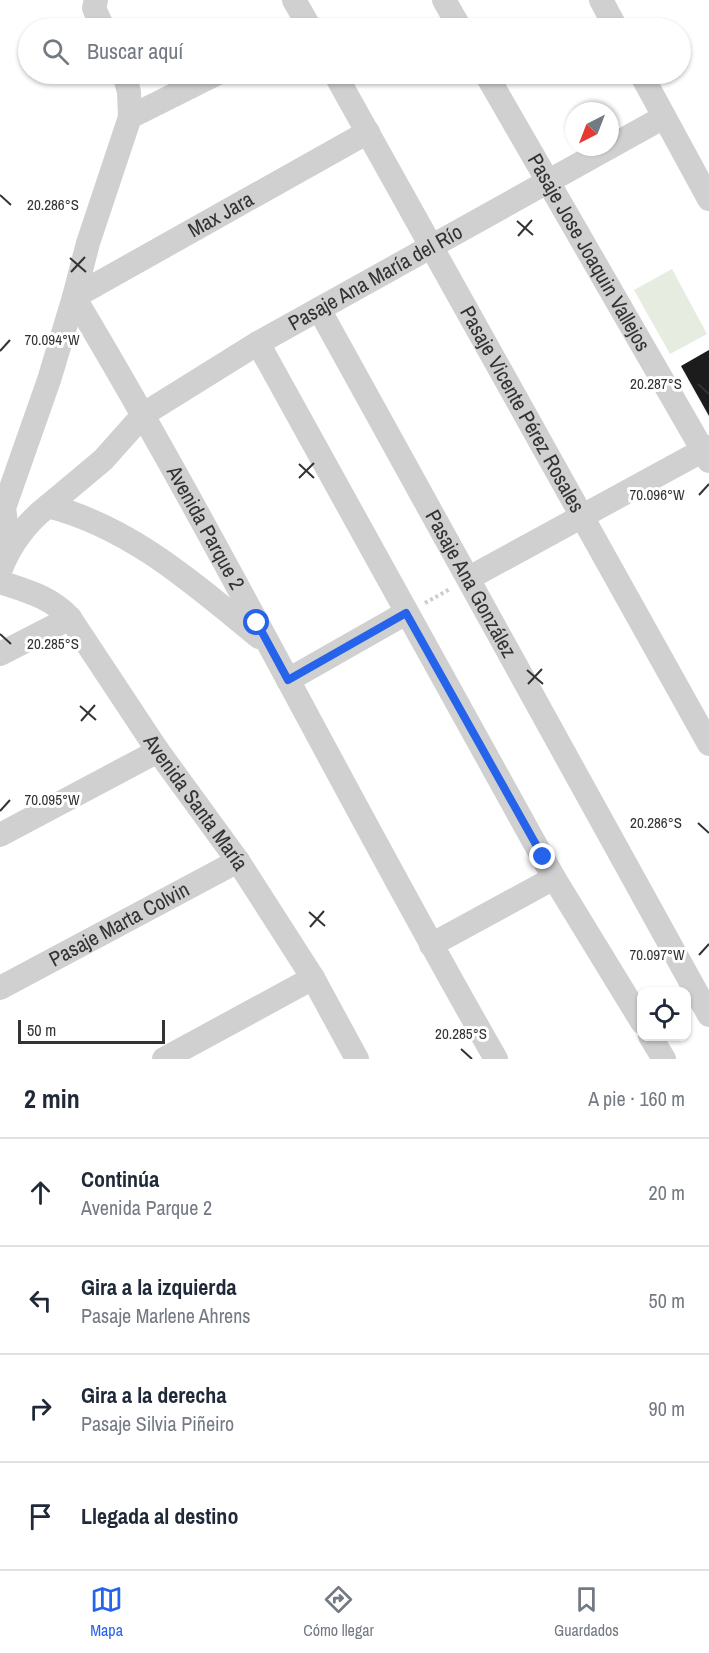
<!DOCTYPE html>
<html lang="es">
<meta charset="utf-8">
<style>
body{margin:0;font-family:"Archivo Narrow",sans-serif;background:#f2f2f3;color:#1f2937}
.controls{position:absolute;right:18px;bottom:18px;display:grid;overflow:hidden;border-radius:12px;box-shadow:0 2px 4px #0004}
.controls button{width:54px;height:54px;display:grid;place-items:center;padding:0;border:0;border-bottom:2px solid #e0e1e3;background:#fff;color:#1f2937;font:30px sans-serif}
.compass{position:absolute;left:565px;top:102px;width:54px;height:54px;border-radius:50%;background:#fff;box-shadow:0 2px 4px #0004;rotate:222deg}
.scale{position:absolute;left:18px;bottom:15px;width:147px;box-sizing:border-box;padding-left:6px;border:3px solid #333;border-top:0;font-size:16px;line-height:21px;white-space:nowrap;color:#333;-webkit-text-stroke:4px #fff;paint-order:stroke}
.stop{position:absolute;width:18px;height:18px;margin:-14px;border:4px solid #2563eb;border-radius:50%;background:#fff}
.stop.end{background:#2563eb;border-color:#fff;box-shadow:0 2px 6px #0008}
.list{margin:0;padding:0;list-style:none}
h2{display:flex;justify-content:space-between;align-items:center;height:78px;margin:0;padding:0 24px;font-size:26px}
h2 small{font-size:20px;font-weight:400;color:#747a83}
.list li{display:grid;grid-template-columns:39px 1fr auto;gap:18px;align-items:center;box-sizing:border-box;height:108px;padding:0 24px;border-top:2px solid #e0e1e3}
.list b{display:block;font-size:22px;white-space:nowrap}
.list p{margin:0;font-size:20px;white-space:nowrap;color:#747a83}
.list em{font-size:20px;font-style:normal;color:#747a83}
.icon{flex:none;width:33px;height:33px;fill:none;stroke:currentColor;stroke-width:2;stroke-linecap:round;stroke-linejoin:round}
.map{position:relative;flex:none;width:709px;height:1059px;overflow:hidden}
.search{position:absolute;background:#fff;box-shadow:0 2px 4px #0004;left:18px;right:18px;top:18px;height:66px;display:flex;align-items:center;gap:15px;box-sizing:border-box;padding:0 21px;border-radius:33px;color:#747a83;font-size:22px}
.sheet{height:510px;background:#fff}
nav{display:flex;justify-content:space-around;align-items:center;box-sizing:border-box;height:84px;border-top:2px solid #e0e1e3;background:#fff;font-size:16px;color:#747a83}
nav a{display:grid;justify-items:center;gap:3px}
nav .on{color:#2563eb}
.map>svg:first-child{display:block}
.green{fill:#e6ecdf}
.building{fill:#1a1a1a;filter:url(#shadow)}
.lines{fill:none;stroke-linecap:round;stroke-linejoin:round}
.path{stroke:#cdcdcd;stroke-width:4;stroke-dasharray:3 3;stroke-linecap:butt}
.minor{stroke:#d0d0d0;stroke-width:24}
.route{stroke:#2563eb;stroke-width:8}
.ticks{fill:none;stroke:#333;stroke-width:2}
.labels{text-anchor:middle;stroke-width:6;stroke-linejoin:round;paint-order:stroke}
.street-label{font-size:21px;fill:#333;stroke:#fff}
.ticks-label{font-size:15px;text-anchor:middle;fill:#333;stroke:#fff;stroke-width:6;stroke-linejoin:round;paint-order:stroke}
</style>
<div class="map">
<svg width="709" height="1059" viewBox="0 0 709 1059">
<defs>
<filter id="shadow"><feDropShadow dx="6" dy="4" stdDeviation="3" flood-color="#0004"/></filter>
</defs>
<rect width="100%" height="100%" fill="#fff"/>
<path class="green" d="M672,269L707,334L670,354L634,290Z"/>
<path class="building" d="M709,350V416L681,366Z"/>
<g class="lines">
<path class="path" d="M425,603L450,589"/>
<g class="minor">
<path d="M96,0L94,8L103,28"/>
<path d="M294,0L310,28"/>
<path d="M444,0L460,28"/>
<path d="M601,0L616,28"/>
<path id="s1" d="M124,74L129,92L130,117L88,243L74,297C223,546 351,807 496,1059"/>
<path id="s2" d="M335,74L709,744"/>
<path id="s3" d="M486,74L709,461"/>
<path d="M641,74L709,199"/>
<path d="M130,117L216,74"/>
<path d="M610,147L664,117"/>
<path id="s4" d="M319,309L709,1015"/>
<path d="M258,343L554,878L642,1022"/>
<path id="s5" d="M48,506L103,460L144,414L258,343L610,147"/>
<path id="s6" d="M13,544L7,530L4,508L49,380L74,297L368,132"/>
<path d="M0,571C10,545 26,523 48,506C131,527 194,584 259,637"/>
<path d="M469,578L709,447"/>
<path id="s7" d="M0,582C27,591 51,597 70,618L158,751L238,861L313,978L357,1059"/>
<path d="M0,654L70,618"/>
<path d="M288,680L406,613"/>
<path d="M0,835L158,751"/>
<path d="M431,945L554,878"/>
<path id="s8" d="M0,988L238,861"/>
<path d="M650,1036L664,1059"/>
<path d="M164,1059L313,978"/>
</g>
</g>
<g class="lines">
<path class="route" d="M257,623L288,680L406,613L543,857"/>
</g>
<path class="ticks" d="M0,195L11,205M517,221L533,235M518,236L532,220M70,258L86,272M71,272L85,257M0,351L10,340M698,384L709,394M299,464L314,478M299,478L314,463M699,495L709,484M0,634L11,644M527,670L543,684M528,684L542,669M80,706L96,720M81,721L95,705M0,811L10,800M698,823L709,833M309,912L325,926M310,927L324,911M699,955L709,944M461,1049L472,1059"/>
<g class="labels">
<g class="street-label">
<text dy="7" stroke="none"><textPath href="#s6" startOffset="428">Max Jara</textPath></text>
<text dy="7" stroke="none"><textPath href="#s3" startOffset="206">Pasaje Jose Joaquin Vallejos</textPath></text>
<text dy="7" stroke="none"><textPath href="#s5" startOffset="402">Pasaje Ana María del Río</textPath></text>
<text dy="7" stroke="none"><textPath href="#s2" startOffset="384">Pasaje Vicente Pérez Rosales</textPath></text>
<text dy="7" stroke="none"><textPath href="#s1" startOffset="498">Avenida Parque 2</textPath></text>
<text dy="7" stroke="none"><textPath href="#s4" startOffset="314">Pasaje Ana González</textPath></text>
<text dy="7" stroke="none"><textPath href="#s7" startOffset="303">Avenida Santa María</textPath></text>
<text dy="7" stroke="none"><textPath href="#s8" startOffset="135">Pasaje Marta Colvin</textPath></text>
</g>
</g>
<g class="ticks-label">
<text x="53" y="210">20.286°S</text>
<text x="52" y="345">70.094°W</text>
<text x="656" y="389">20.287°S</text>
<text x="657" y="500">70.096°W</text>
<text x="53" y="649">20.285°S</text>
<text x="52" y="805">70.095°W</text>
<text x="656" y="828">20.286°S</text>
<text x="657" y="960">70.097°W</text>
<text x="461" y="1039">20.285°S</text>
</g>
</svg>
<div class="controls">
<button><svg class="icon" aria-label="locate" viewBox="0 0 24 24"><circle cx="12" cy="12" r="6"/><path d="M12 2v4M12 18v4M2 12h4M18 12h4"/></svg></button>
</div>
<svg class="compass" viewBox="-18 -18 36 36"><path d="M0-13l5 13h-10z" fill="#e53935"/><path d="M0 13l5-13h-10z" fill="#747a83"/></svg>
<div class="scale">50 m</div>
<div class="stop" style="left:257px;top:623px"></div>
<div class="stop end" style="left:543px;top:857px"></div>
<div class="search"><svg class="icon" aria-label="search" viewBox="0 0 24 24"><circle cx="10" cy="10" r="6"/><path d="M15 15l6 6"/></svg>Buscar aquí</div>
</div>
<section class="sheet">
<h2>2 min<small>A pie · 160 m</small></h2>
<ul class="list">
<li><svg class="icon" aria-label="ahead" viewBox="0 0 24 24"><path d="M12 20V5M6 11l6-6 6 6"/></svg><div><b>Continúa</b><p>Avenida Parque 2</p></div><em>20 m</em></li>
<li><svg class="icon" aria-label="left" viewBox="0 0 24 24"><path d="M17 20v-9H6M10 6l-5 5 5 5"/></svg><div><b>Gira a la izquierda</b><p>Pasaje Marlene Ahrens</p></div><em>50 m</em></li>
<li><svg class="icon" aria-label="right" viewBox="0 0 24 24"><path d="M7 20v-9h11M14 6l5 5-5 5"/></svg><div><b>Gira a la derecha</b><p>Pasaje Silvia Piñeiro</p></div><em>90 m</em></li>
<li><svg class="icon" aria-label="arrive" viewBox="0 0 24 24"><path d="M6 21V4h12l-3 4 3 4H6"/></svg><div><b>Llegada al destino</b></div></li>
</ul>
</section>
<nav>
<a class="on"><svg class="icon" aria-label="map" viewBox="0 0 24 24"><path d="M3 6l6-2 6 2 6-2v14l-6 2-6-2-6 2zM9 4v14M15 6v14"/></svg>Mapa</a>
<a><svg class="icon" aria-label="directions" viewBox="0 0 24 24"><path d="M12 3l9 9-9 9-9-9zM9 14v-3h6M13 9l2 2-2 2"/></svg>Cómo llegar</a>
<a><svg class="icon" aria-label="saved" viewBox="0 0 24 24"><path d="M7 4h10v16l-5-4-5 4z"/></svg>Guardados</a>
</nav>
